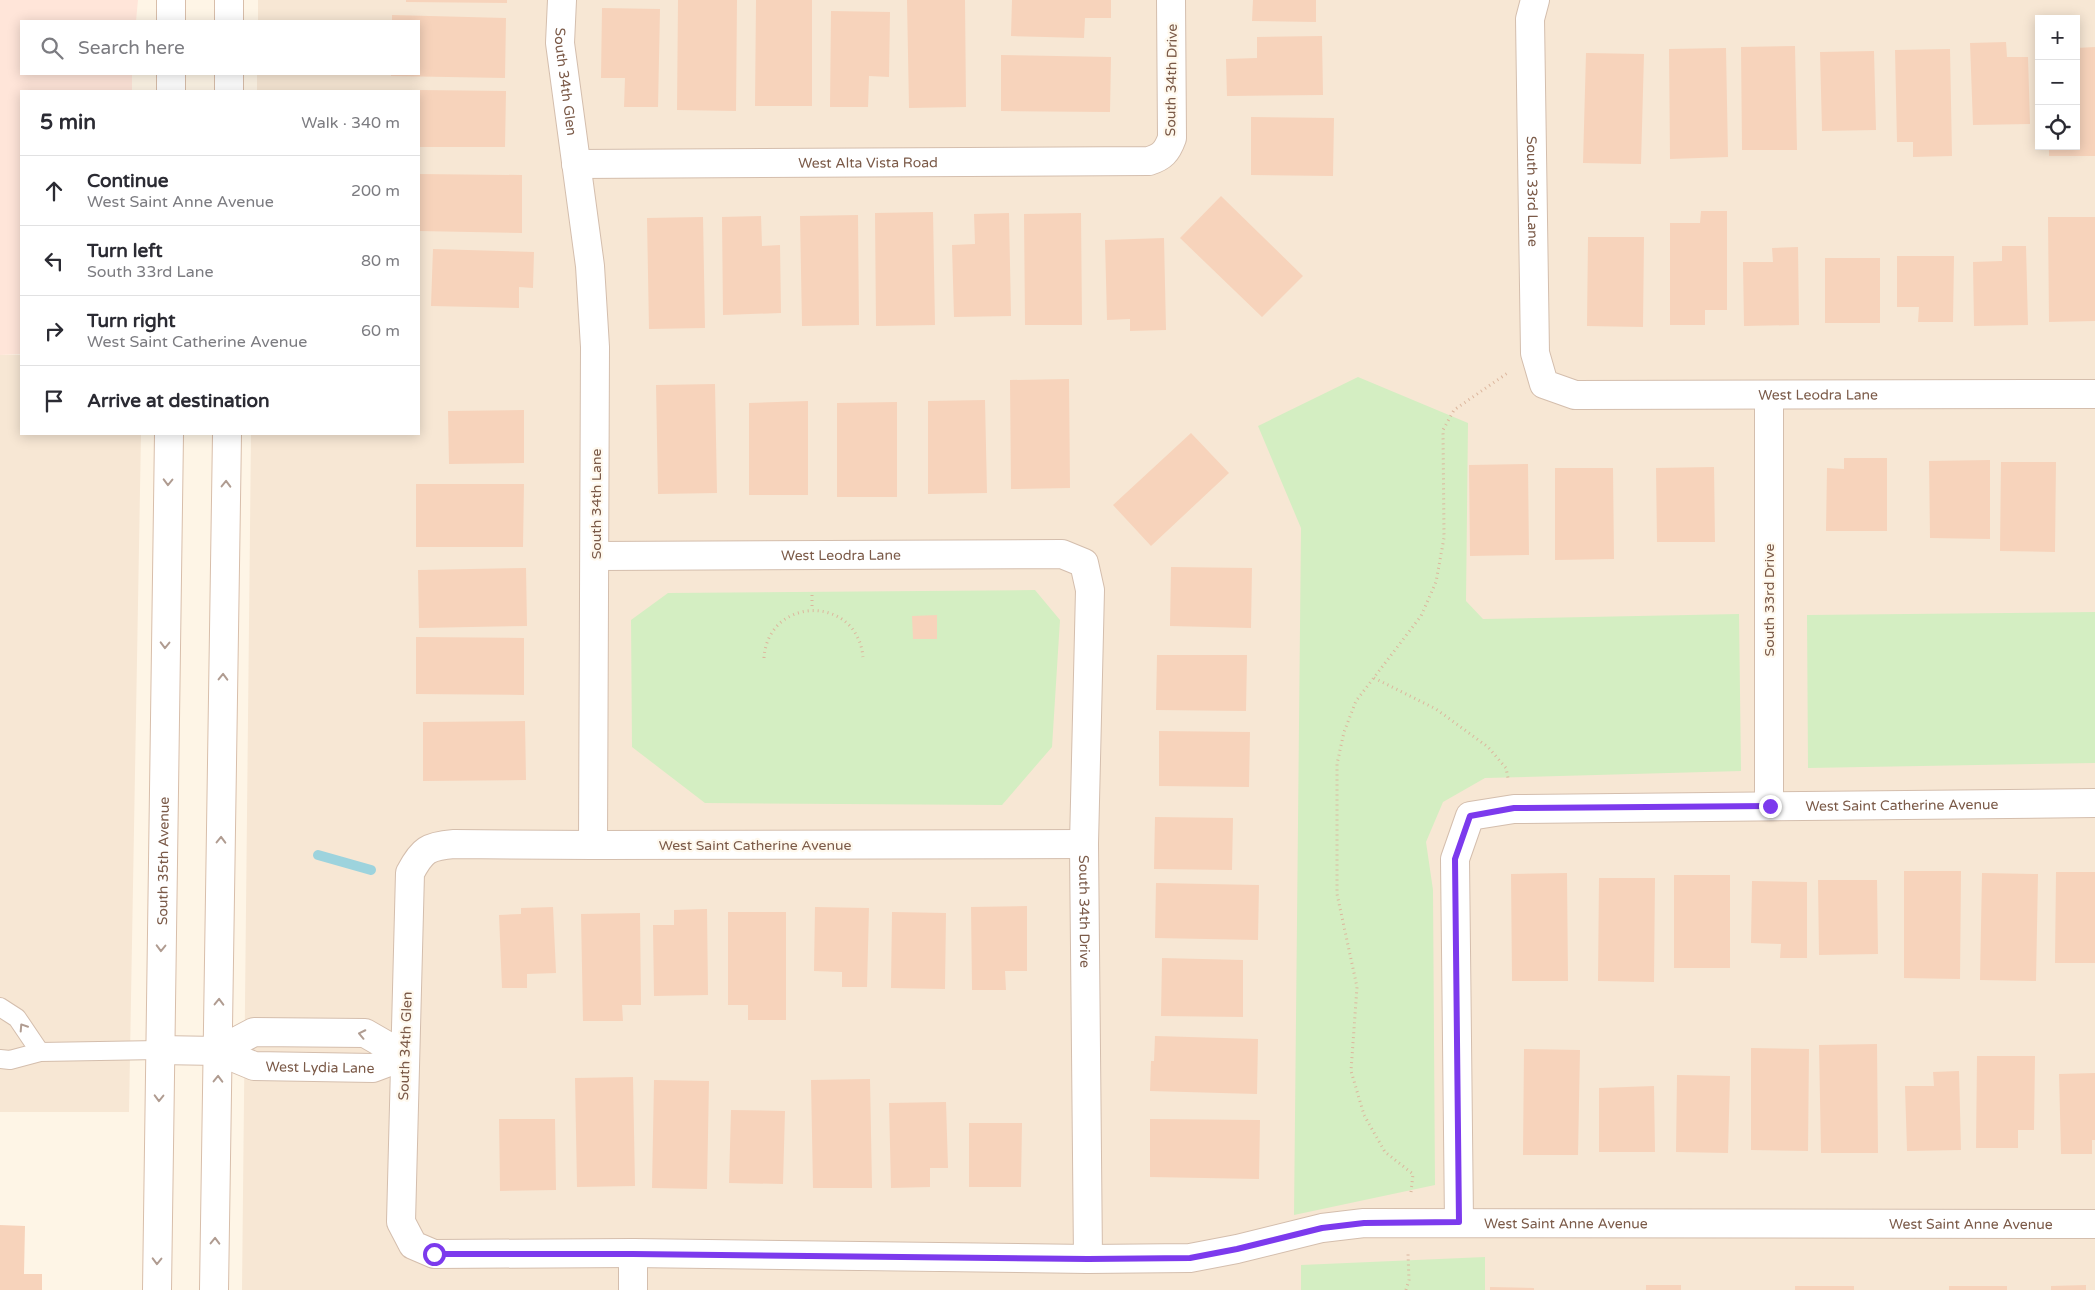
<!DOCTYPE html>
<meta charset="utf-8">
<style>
body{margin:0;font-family:"Varela Round",sans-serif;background:#f7f7f7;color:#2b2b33}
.controls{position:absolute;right:15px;top:15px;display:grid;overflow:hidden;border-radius:0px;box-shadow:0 2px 12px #0003}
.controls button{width:45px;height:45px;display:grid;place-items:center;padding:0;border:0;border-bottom:1px solid #e1e1e2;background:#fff;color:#2b2b33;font:25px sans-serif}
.stop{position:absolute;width:15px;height:15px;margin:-11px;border:4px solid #7c3aed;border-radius:50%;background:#fff}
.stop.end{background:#7c3aed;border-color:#fff;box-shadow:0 1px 5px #0008}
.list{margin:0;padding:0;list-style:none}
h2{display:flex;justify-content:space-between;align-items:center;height:65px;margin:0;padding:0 20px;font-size:21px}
h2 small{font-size:16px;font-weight:400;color:#7c7c81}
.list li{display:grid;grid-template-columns:32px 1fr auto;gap:15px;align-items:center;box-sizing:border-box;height:70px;padding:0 20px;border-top:1px solid #e1e1e2}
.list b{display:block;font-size:19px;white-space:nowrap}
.list p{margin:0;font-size:16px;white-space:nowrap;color:#7c7c81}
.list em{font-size:16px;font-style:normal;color:#7c7c81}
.icon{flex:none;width:28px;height:28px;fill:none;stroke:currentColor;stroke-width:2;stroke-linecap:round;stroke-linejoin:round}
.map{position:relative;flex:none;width:2095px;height:1290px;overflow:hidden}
.search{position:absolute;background:#fff;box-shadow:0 2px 12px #0003;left:20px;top:20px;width:400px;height:55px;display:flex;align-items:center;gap:12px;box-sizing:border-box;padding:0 18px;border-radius:0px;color:#7c7c81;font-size:19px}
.panel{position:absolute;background:#fff;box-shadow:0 2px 12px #0003;left:20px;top:90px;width:400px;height:345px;border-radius:0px}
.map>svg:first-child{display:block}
.residential{fill:#f7e7d4;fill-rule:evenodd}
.commercial{fill:#ffe5d9}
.green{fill:#d4eec2}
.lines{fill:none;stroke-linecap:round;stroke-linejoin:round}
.stream{stroke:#9dd3dd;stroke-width:10}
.building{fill:#f7d3bb}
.service-casing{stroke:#d4bead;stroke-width:20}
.minor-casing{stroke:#d4bead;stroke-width:30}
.secondary-casing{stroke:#d8beaa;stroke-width:30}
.path{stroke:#dcb69d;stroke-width:3;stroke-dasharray:1 4;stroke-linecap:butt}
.service{stroke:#fff;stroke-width:18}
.minor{stroke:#fff;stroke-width:28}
.secondary{stroke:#fff;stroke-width:28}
.oneway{stroke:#b09c91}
.route{stroke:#7c3aed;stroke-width:6}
.labels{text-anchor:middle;stroke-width:4.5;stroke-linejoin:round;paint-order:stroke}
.street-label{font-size:14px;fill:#7b5a48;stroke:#fff9ee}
</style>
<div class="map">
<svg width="2095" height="1290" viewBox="0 0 2095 1290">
<rect width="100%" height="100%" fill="#fef5e6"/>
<path class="residential" d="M258,0H2095V1290H242L251,434H419V91H257V74H419V21H258ZM2039,19H2076V146H2039Z
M0,355H21V434H141L129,1112H0Z"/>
<path class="commercial" d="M0,0H138L136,21H21V74H132V91H21V354L0,355Z"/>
<path class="green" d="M1358,377L1468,423L1466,601L1483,619L1739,614L1741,771L1485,778L1443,802L1426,842L1433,890L1435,1185L1294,1215L1301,528L1258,426Z
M1035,590L1060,620L1052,747L1002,805L705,803L632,747L631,620L668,593Z
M2095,612V763L1808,768L1807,615Z
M1485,1257V1290H1301V1265Z"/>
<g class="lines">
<path class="stream" d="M318,855L371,870"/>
</g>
<path class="building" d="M406,0H507V3L406,2Z
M678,0H737L736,111L677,110Z
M756,0H812V106H755Z
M907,0H965L966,107L909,108Z
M1012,0H1111V18H1085L1084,38L1011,36Z
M1253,0H1316V22L1252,21Z
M602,8L660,9L658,107H624L625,78H601Z
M831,11L890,12L889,77L869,76L868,107H830Z
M392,15L506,18L505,78L391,76V74H419V21H392Z
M1322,36L1323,95L1227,96L1226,59L1257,58V37Z
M2006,42L2007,57H2028L2030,124L1973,125L1970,43Z
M1795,46L1797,150H1742L1741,47Z
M2095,47V156H2049V146H2076V48Z
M1726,48L1728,157L1670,159L1669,49Z
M1950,49L1952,156L1913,157V142H1897L1895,50Z
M1874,51L1876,130L1822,131L1820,52Z
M1586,53L1644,54L1641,164L1583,163Z
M1001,55L1111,57L1110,112L1001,111Z
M419,90L506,91L505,147H419Z
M1251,117L1334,118L1333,176L1251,175Z
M419,174L522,175V233L419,231Z
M1221,196L1303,276L1262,317L1180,238Z
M1701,211H1727V310H1705V325H1670V223H1700Z
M933,212L935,325L876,326L875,213Z
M1009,213L1011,316L954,317L952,245L975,244L974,214Z
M1081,213L1082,325H1025L1024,214Z
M858,215L859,325L802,326L800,216Z
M761,216L762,246L780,245L781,313L723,315L722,217Z
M703,217L705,328L649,329L647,218Z
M2048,217H2095V321L2049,322Z
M1588,237H1644L1643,327L1587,326Z
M1164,238L1166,330L1130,331V319L1107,320L1105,240Z
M2002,246H2026L2028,325L1974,326L1973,262L2002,261Z
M1798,247L1799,325L1744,326L1743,262H1773L1772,248Z
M433,249L534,252L533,288L519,287V308L431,306Z
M1897,256H1954L1953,322H1918L1919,307H1897Z
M1825,258H1880V323H1825Z
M1069,379L1070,488L1011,489L1010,380Z
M715,384L717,493L658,494L656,385Z
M985,400L987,493L928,494V401Z
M808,401V495H749V403Z
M897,402V497H837V403Z
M524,410V463L449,464L448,411Z
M1191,433L1229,473L1151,546L1113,505Z
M1844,458H1887V531H1826L1827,468L1844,469Z
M1990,460V539L1930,538L1929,461Z
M2001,462H2056L2055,552L2000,551Z
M1528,464L1529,555L1470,556L1469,465Z
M1714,467L1715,542H1657L1656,468Z
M1555,468H1613L1614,559L1555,560Z
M416,484H524L523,547H416Z
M1171,567L1252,568L1251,628L1170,626Z
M526,568L527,626L419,628L418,570Z
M937,615V639H913L912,616Z
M416,637L524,638V695L416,694Z
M1157,655H1247L1246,711L1156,710Z
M525,721L526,780L423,781V722Z
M1159,731L1250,732L1249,787L1159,786Z
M1155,817L1233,818L1232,870L1154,869Z
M1904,871H1961L1960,979L1904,978Z
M2056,872H2095V963H2055Z
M1567,873L1568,981H1512L1511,874Z
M1982,873L2038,874L2036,981L1980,980Z
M1674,875H1730V968H1674Z
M1599,878H1655L1654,982L1598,981Z
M1818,880H1877L1878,954L1819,955Z
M1752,881L1807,882V958H1780L1781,944L1751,943Z
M1156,883L1259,885L1258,940L1155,938Z
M1027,906V971H1005L1006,990H972L971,907Z
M553,907L556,973L527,974V988H502L499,915L521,914V908Z
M815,907L869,908L867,987H842V972L814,971Z
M707,909L708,995L654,996L653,925H674V910Z
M728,912H786V1020H748V1005H728Z
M892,912L946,913L945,989L891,988Z
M640,913L641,1005H622L623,1021H583L581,914Z
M1162,958L1243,960V1017L1161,1016Z
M1155,1036L1258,1039L1257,1094L1150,1091L1151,1061H1154Z
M1877,1044L1878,1153H1821L1819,1045Z
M1751,1048L1809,1049L1808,1151L1751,1150Z
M1524,1049L1580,1050L1578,1155H1523Z
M1977,1056H2035L2034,1130H2018V1148H1976Z
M1959,1071L1961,1150L1907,1151L1905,1086H1934L1933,1072Z
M2095,1073V1140H2092V1154H2061L2059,1074Z
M1677,1075L1730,1076L1728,1153L1676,1152Z
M633,1077L635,1186L577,1187L575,1078Z
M870,1079L872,1188H813L811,1080Z
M654,1080L709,1081L707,1189L652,1188Z
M1654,1086L1655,1152H1599V1088Z
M946,1102L948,1168H930V1187L891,1188L889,1103Z
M731,1110L785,1111L783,1184L729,1183Z
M499,1119H555L556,1190L500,1191Z
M1150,1119L1260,1120L1259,1179L1150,1177Z
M969,1123H1022L1021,1187H969Z
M0,1225L25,1226L24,1274H42V1290H0Z
M1646,1285H1681V1290H1646Z
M2086,1285V1290H2051V1286Z
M1795,1286H1854V1290H1795Z
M1949,1286H2007V1290H1949Z
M1490,1287L1534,1288V1290H1490Z"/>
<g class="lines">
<g class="service-casing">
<path id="service" d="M0,1007L17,1018L40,1052
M0,1059L10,1060L40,1052L159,1050"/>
</g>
<g class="minor-casing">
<g id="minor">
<path id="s1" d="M562,0L560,43L590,266L595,347L593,845"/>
<path id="s2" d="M1535,0L1530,19L1535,353L1544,384L1575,395L2095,394"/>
<path id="s3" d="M576,164L1149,161C1162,157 1167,152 1172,138L1171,0"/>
<path d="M1769,395V806"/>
<path id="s4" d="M596,556L1062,554L1084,563L1090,590L1084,844L1088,1259"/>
<path id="s5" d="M1084,844L593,845L454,844C428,846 422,850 410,873L401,1222L413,1245L434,1254L633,1253L1088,1259L1190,1258L1237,1249L1322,1228L1364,1223L2095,1224"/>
<path id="s6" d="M159,1050L218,1051L254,1066L373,1068L405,1056"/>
<path d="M218,1051L254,1032L365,1033L405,1056"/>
<path id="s7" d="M1459,1222L1455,859L1470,816L1514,809L2095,803"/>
<path d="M633,1253V1290"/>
</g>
</g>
<g class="secondary-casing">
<g id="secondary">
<path d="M229,0V21"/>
<path d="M171,21V0"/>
<path d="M229,74V91"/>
<path d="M171,91V74"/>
<path id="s8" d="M157,1290L169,434"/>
<path d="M214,1290L227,434"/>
</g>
</g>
<path class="path" d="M812,595V610
M764,658C768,596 857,594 863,657
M1374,678L1436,709L1488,747L1506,768L1508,778
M1411,1192L1413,1174L1385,1152L1364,1115L1351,1071L1357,987L1337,894V764L1344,732L1356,701L1421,616L1436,582L1444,538L1443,430L1454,410L1509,372
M1406,1290L1409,1280L1408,1254"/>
<use href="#service" class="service"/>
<use href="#minor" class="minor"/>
<use href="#secondary" class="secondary"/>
</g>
<defs><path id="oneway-chevron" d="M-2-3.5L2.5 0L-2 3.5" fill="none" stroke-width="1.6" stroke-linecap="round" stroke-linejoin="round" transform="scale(1.25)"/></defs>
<g class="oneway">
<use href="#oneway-chevron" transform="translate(168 482) rotate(91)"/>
<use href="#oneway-chevron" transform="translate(226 484) rotate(-89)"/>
<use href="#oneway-chevron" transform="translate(165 645) rotate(91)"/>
<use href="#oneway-chevron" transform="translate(223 677) rotate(-89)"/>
<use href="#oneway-chevron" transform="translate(221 840) rotate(-89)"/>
<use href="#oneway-chevron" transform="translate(161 948) rotate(91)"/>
<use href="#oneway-chevron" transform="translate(219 1002) rotate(-89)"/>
<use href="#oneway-chevron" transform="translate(23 1027) rotate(-123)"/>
<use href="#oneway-chevron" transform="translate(362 1034) rotate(-168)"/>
<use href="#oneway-chevron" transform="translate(218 1079) rotate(-89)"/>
<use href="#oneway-chevron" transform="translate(159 1098) rotate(91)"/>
<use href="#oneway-chevron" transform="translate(215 1241) rotate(-89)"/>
<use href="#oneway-chevron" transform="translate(157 1261) rotate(91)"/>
</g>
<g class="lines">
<path class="route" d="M434,1254H633L1088,1259L1190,1258L1237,1249L1322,1228L1364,1223L1459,1222L1455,859L1470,816L1514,808L1770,806"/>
</g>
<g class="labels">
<g class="street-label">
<text transform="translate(1171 80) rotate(-89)" y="5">South 34th Drive</text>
<text dy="5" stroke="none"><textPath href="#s1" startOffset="82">South 34th Glen</textPath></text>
<text dy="5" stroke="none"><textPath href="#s3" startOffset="292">West Alta Vista Road</textPath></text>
<text dy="5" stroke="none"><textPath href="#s2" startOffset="192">South 33rd Lane</textPath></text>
<text dy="5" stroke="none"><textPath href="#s2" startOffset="662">West Leodra Lane</textPath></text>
<text transform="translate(596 504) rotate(-90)" y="5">South 34th Lane</text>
<text dy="5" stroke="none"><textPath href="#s4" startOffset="245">West Leodra Lane</textPath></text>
<text transform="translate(1769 600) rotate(-90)" y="5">South 33rd Drive</text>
<text dy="5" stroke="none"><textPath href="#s7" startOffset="841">West Saint Catherine Avenue</textPath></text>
<text x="755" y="850">West Saint Catherine Avenue</text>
<text dy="5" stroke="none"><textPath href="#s8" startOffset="429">South 35th Avenue</textPath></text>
<text dy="5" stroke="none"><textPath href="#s4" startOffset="839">South 34th Drive</textPath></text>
<text transform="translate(405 1046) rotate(-88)" y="5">South 34th Glen</text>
<text dy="5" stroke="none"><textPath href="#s6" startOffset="164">West Lydia Lane</textPath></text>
<text dy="5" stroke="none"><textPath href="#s5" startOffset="2220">West Saint Anne Avenue</textPath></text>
<text dy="5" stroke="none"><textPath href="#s5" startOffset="2625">West Saint Anne Avenue</textPath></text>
</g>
</g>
</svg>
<div class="controls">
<button>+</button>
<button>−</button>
<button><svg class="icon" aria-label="locate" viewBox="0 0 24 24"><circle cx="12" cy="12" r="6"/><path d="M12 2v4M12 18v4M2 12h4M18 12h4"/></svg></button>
</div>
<div class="stop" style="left:434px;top:1254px"></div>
<div class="stop end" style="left:1770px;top:806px"></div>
<div class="search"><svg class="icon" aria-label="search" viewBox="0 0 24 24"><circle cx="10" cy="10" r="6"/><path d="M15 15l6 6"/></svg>Search here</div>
<section class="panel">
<h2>5 min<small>Walk · 340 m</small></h2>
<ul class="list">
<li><svg class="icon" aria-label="ahead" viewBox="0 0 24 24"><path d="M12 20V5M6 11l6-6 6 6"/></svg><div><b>Continue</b><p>West Saint Anne Avenue</p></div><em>200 m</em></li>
<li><svg class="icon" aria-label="left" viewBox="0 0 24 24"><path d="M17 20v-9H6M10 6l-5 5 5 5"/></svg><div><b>Turn left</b><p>South 33rd Lane</p></div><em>80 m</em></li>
<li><svg class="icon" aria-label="right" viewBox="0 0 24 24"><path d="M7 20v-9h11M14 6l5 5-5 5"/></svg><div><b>Turn right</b><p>West Saint Catherine Avenue</p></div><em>60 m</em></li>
<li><svg class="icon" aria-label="arrive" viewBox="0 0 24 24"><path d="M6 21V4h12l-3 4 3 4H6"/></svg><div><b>Arrive at destination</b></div></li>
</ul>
</section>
</div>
